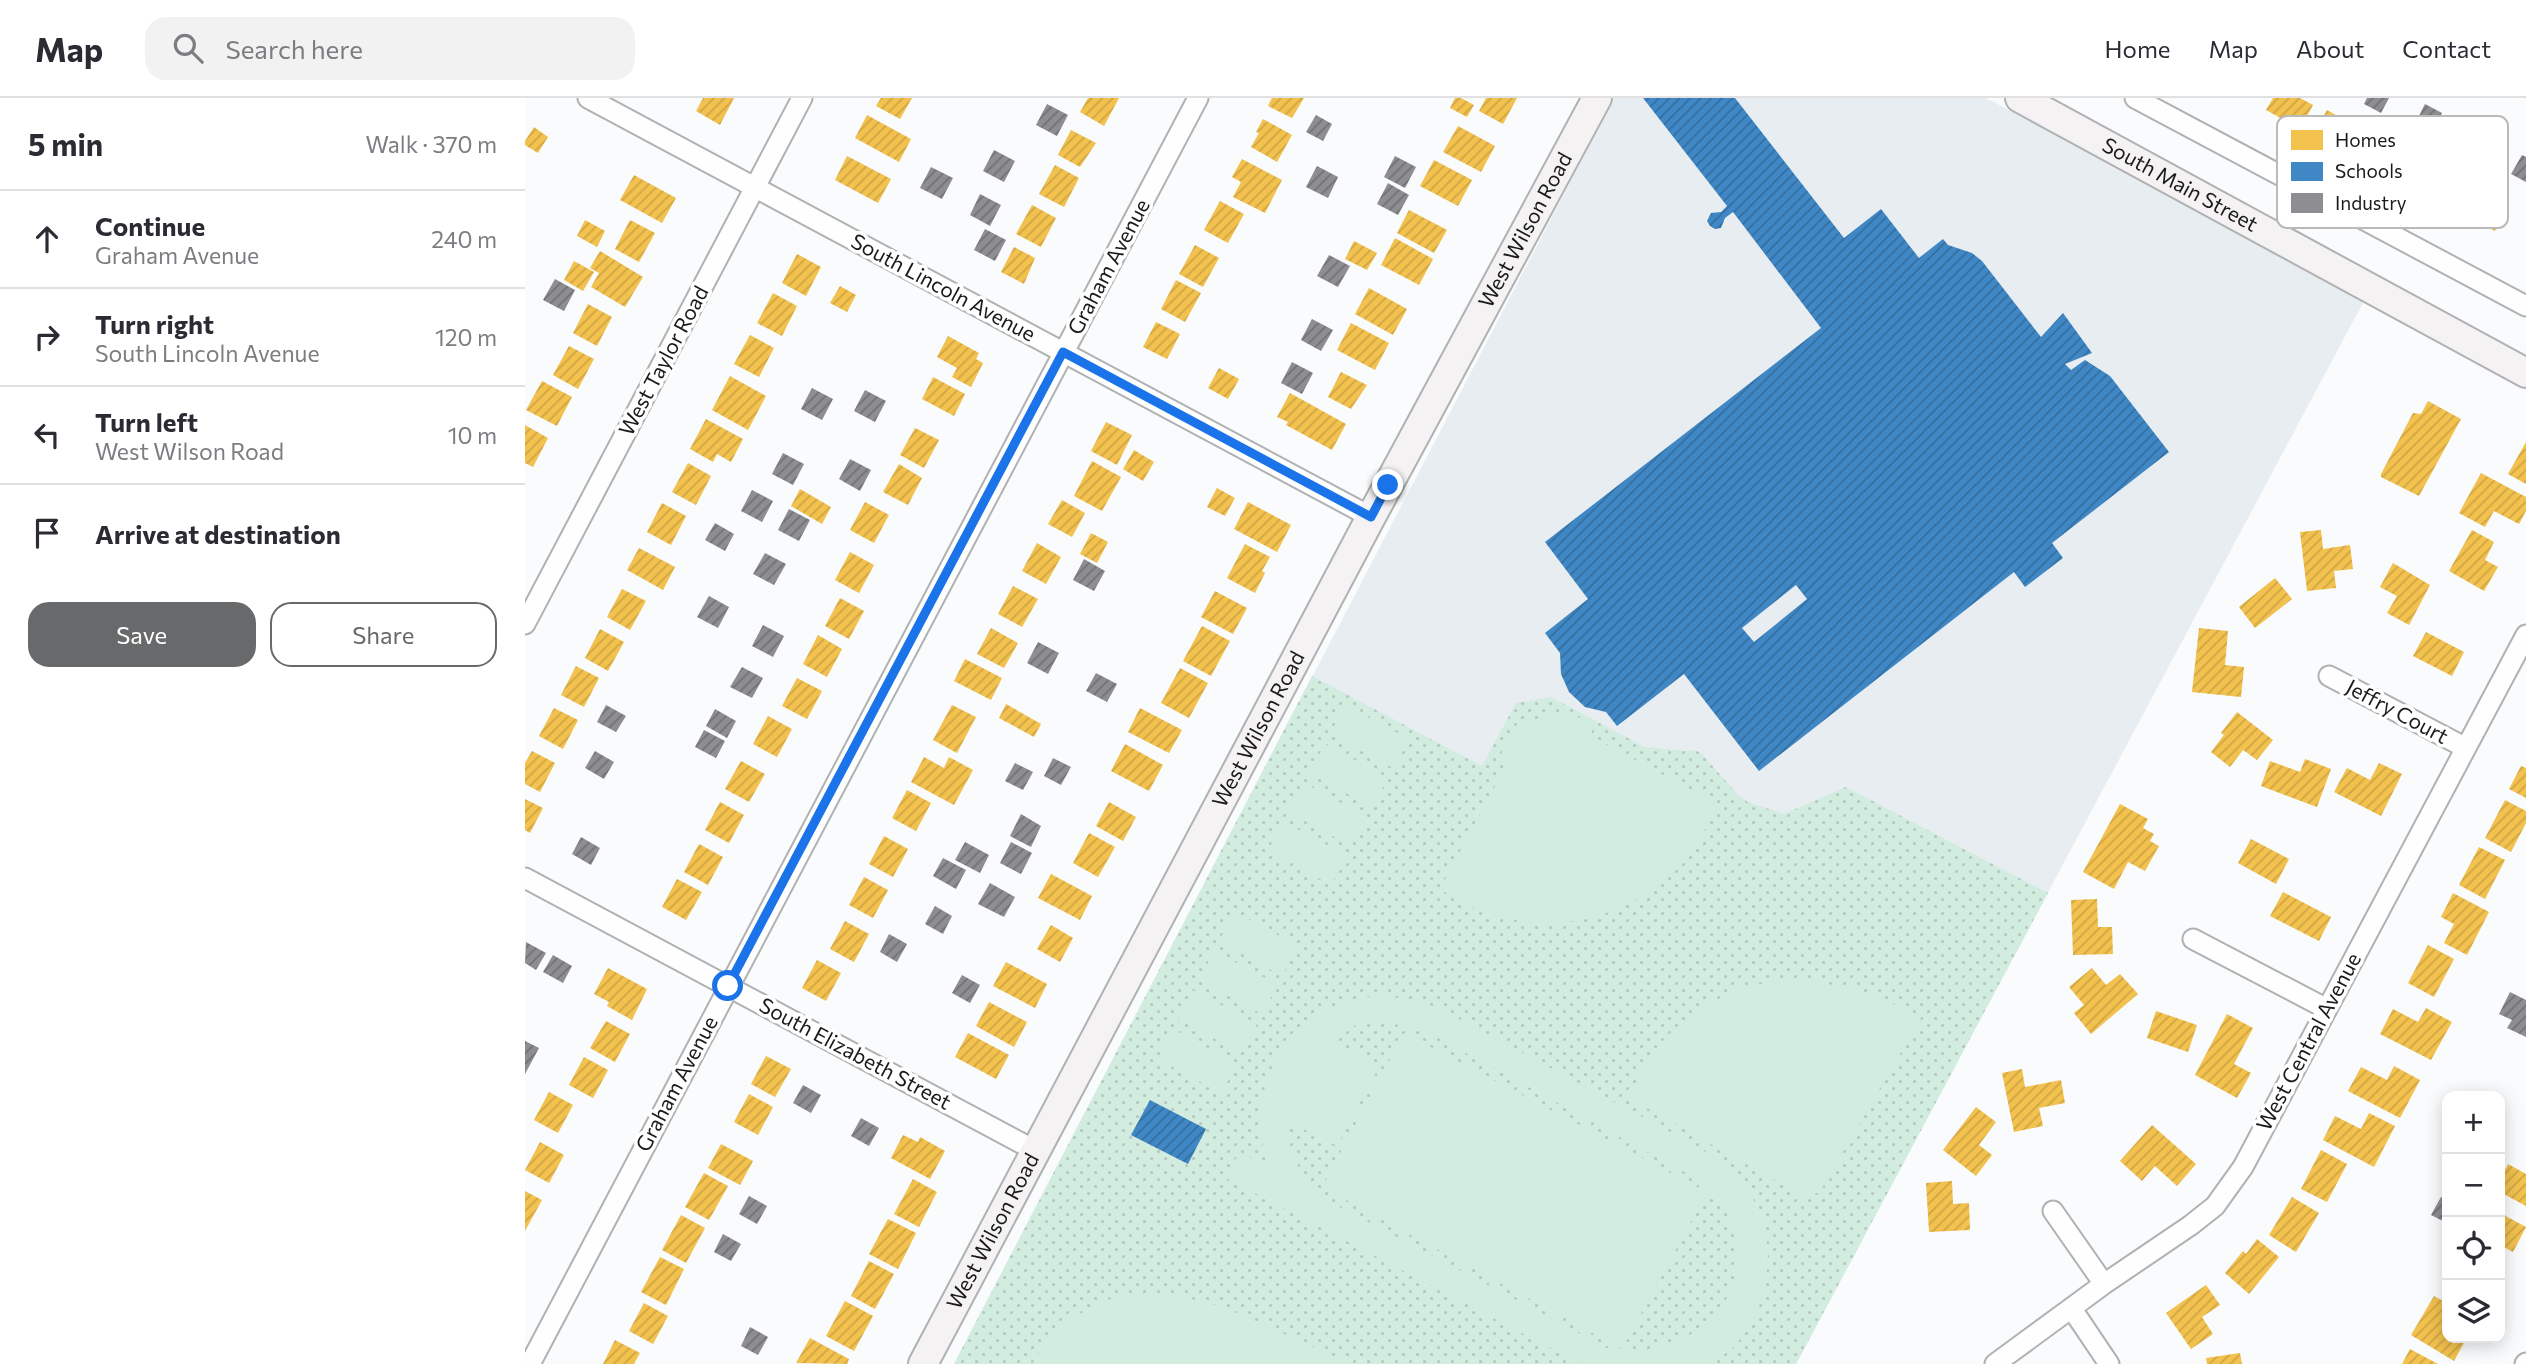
<!DOCTYPE html>
<meta charset="utf-8">
<style>
body{margin:0;font-family:Commissioner,sans-serif;background:#f2f2f3;color:#2b2b33}
.controls{position:absolute;right:21px;bottom:21px;display:grid;overflow:hidden;border-radius:14px;box-shadow:0 4px 18px #0003}
.controls button{width:63px;height:63px;display:grid;place-items:center;padding:0;border:0;border-bottom:2px solid #e1e1e2;background:#fff;color:#2b2b33;font:35px sans-serif}
.stop{position:absolute;width:21px;height:21px;margin:-16px;border:5px solid #1a73e8;border-radius:50%;background:#fff}
.stop.end{background:#1a73e8;border-color:#fff;box-shadow:0 2px 7px #0008}
.list{margin:0;padding:0;list-style:none}
h2{display:flex;justify-content:space-between;align-items:center;height:91px;margin:0;padding:0 28px;font-size:30px}
h2 small{font-size:23px;font-weight:400;color:#7c7c81}
.list li{display:grid;grid-template-columns:46px 1fr auto;gap:21px;align-items:center;box-sizing:border-box;height:98px;padding:0 28px;border-top:2px solid #e1e1e2}
.list b{display:block;font-size:26px;white-space:nowrap}
.list p{margin:0;font-size:23px;white-space:nowrap;color:#7c7c81}
.list em{font-size:23px;font-style:normal;color:#7c7c81}
.actions{display:flex;gap:14px;padding:21px 28px}
.actions a{flex:1;padding:16px 0;border:2px solid #68696a;border-radius:21px;text-align:center;font-size:24px;color:#68696a}
.actions .main{background:#68696a;color:#fff}
.icon{flex:none;width:38px;height:38px;fill:none;stroke:currentColor;stroke-width:2;stroke-linecap:round;stroke-linejoin:round}
.map{position:relative;flex:none;width:2001px;height:1266px;overflow:hidden}
header{display:flex;align-items:center;gap:42px;box-sizing:border-box;height:98px;padding:0 35px;background:#fff;border-bottom:2px solid #e1e1e2}
header strong{font-size:33px}
nav{display:flex;gap:38px;margin-inline-start:auto;font-size:24px}
.search{width:490px;height:63px;background:#f2f2f3;display:flex;align-items:center;gap:18px;box-sizing:border-box;padding:0 24px;border-radius:21px;color:#7c7c81;font-size:26px}
main{display:flex}
aside{flex:1;background:#fff}
.map>svg:first-child{display:block}
.built{fill:#e8edf2}
.park{fill:url(#park-dots)}
.pitch{fill:#d2ece0;fill-rule:evenodd}
.homes{fill:url(#homes-hatch)}
.schools{fill:url(#schools-hatch);fill-rule:evenodd}
.industry{fill:url(#industry-hatch)}
.lines{fill:none;stroke-linecap:round;stroke-linejoin:round}
.street-casing{stroke:#afb1b2;stroke-width:23}
.secondary-casing{stroke:#afb1b2;stroke-width:32}
.street{stroke:#fefeff;stroke-width:19}
.secondary{stroke:#f5f2f3;stroke-width:28}
.route{stroke:#1a73e8;stroke-width:9}
.labels{text-anchor:middle;stroke-width:7;stroke-linejoin:round;paint-order:stroke}
.street-label{font-size:21px;fill:#1a1a1b;stroke:#fff}
.key{fill:#fff;stroke:#bababb;stroke-width:2}
.key-label{font-size:19px;fill:#1a1a1b}
</style>
<header>
<strong>Map</strong>
<div class="search"><svg class="icon" aria-label="search" viewBox="0 0 24 24"><circle cx="10" cy="10" r="6"/><path d="M15 15l6 6"/></svg>Search here</div>
<nav><a>Home</a><a>Map</a><a>About</a><a>Contact</a></nav>
</header>
<main>
<aside>
<h2>5 min<small>Walk · 370 m</small></h2>
<ul class="list">
<li><svg class="icon" aria-label="ahead" viewBox="0 0 24 24"><path d="M12 20V5M6 11l6-6 6 6"/></svg><div><b>Continue</b><p>Graham Avenue</p></div><em>240 m</em></li>
<li><svg class="icon" aria-label="right" viewBox="0 0 24 24"><path d="M7 20v-9h11M14 6l5 5-5 5"/></svg><div><b>Turn right</b><p>South Lincoln Avenue</p></div><em>120 m</em></li>
<li><svg class="icon" aria-label="left" viewBox="0 0 24 24"><path d="M17 20v-9H6M10 6l-5 5 5 5"/></svg><div><b>Turn left</b><p>West Wilson Road</p></div><em>10 m</em></li>
<li><svg class="icon" aria-label="arrive" viewBox="0 0 24 24"><path d="M6 21V4h12l-3 4 3 4H6"/></svg><div><b>Arrive at destination</b></div></li>
</ul>
<div class="actions"><a class="main">Save</a><a>Share</a></div>
</aside>
<div class="map">
<svg width="2001" height="1266" viewBox="0 0 2001 1266">
<defs>
<pattern id="park-dots" width="8" height="8" patternUnits="userSpaceOnUse" patternTransform="scale(1.75)"><rect width="8" height="8" fill="#d2ece0"/><path d="M2 2h.1M6 6h.1" fill="none" stroke="#b4cac0" stroke-width="1.8" stroke-linecap="round"/></pattern>
<pattern id="homes-hatch" width="6" height="6" patternUnits="userSpaceOnUse" patternTransform="scale(1.75)"><rect width="6" height="6" fill="#f2c14e"/><path d="M-1 1l2-2M0 6l6-6M5 7l2-2" fill="none" stroke="#cfa544"/></pattern>
<pattern id="schools-hatch" width="6" height="6" patternUnits="userSpaceOnUse" patternTransform="scale(1.75)"><rect width="6" height="6" fill="#3f88c5"/><path d="M-1 1l2-2M0 6l6-6M5 7l2-2" fill="none" stroke="#346e9f"/></pattern>
<pattern id="industry-hatch" width="6" height="6" patternUnits="userSpaceOnUse" patternTransform="scale(1.75)"><rect width="6" height="6" fill="#8d8d92"/><path d="M-1 1l2-2M0 6l6-6M5 7l2-2" fill="none" stroke="#727276"/></pattern>
</defs>
<rect width="100%" height="100%" fill="#f9fbfc"/>
<path class="built" d="M1089,0H1461L1840,201L1271,1266H429Z"/>
<path class="park" d="M787,578L957,668L991,605L1026,599L1120,649L1161,653L1170,652L1176,655L1214,698L1223,704L1259,716L1321,689L1523,795L1271,1266H429Z"/>
<path class="pitch" d="M820,607L884,641L868,670L805,636Z
M1037,610L1069,628L1065,638L1193,706C1183,728 1172,748 1156,766C1093,835 990,843 915,791L983,664L975,658L992,626L1001,630L1004,624L1023,616L1031,620Z
M800,646L863,680L847,709L784,675Z
M779,685L842,719L826,748L763,714Z
M759,724L822,758L806,787L743,752Z
M710,814L773,848L757,878L694,843Z
M689,853L753,887L737,916L674,882Z
M1289,883L1349,896L1396,920L1294,1095L1275,1097L1103,999C1114,979 1125,956 1141,939C1162,918 1195,897 1224,888C1245,883 1268,883 1289,883Z
M668,892L732,926L716,955L653,921Z
M856,898L896,903L923,915L1177,1051L1209,1076L1227,1099L1239,1125L1243,1154L1241,1187L1230,1220L1209,1249L1186,1266H1056L701,1080L714,1054L745,1070C718,1006 750,932 814,906C827,901 842,899 856,898ZM857,923L902,934L1176,1083C1258,1158 1193,1266 1084,1251L809,1106C780,1083 761,1061 761,1022L812,1048L855,967L804,941L829,928Z
M648,931L712,966L696,995L633,961Z
M879,935L1182,1094L1097,1251L797,1089Z
M639,1195L696,1208L826,1266H507C524,1240 550,1214 580,1203C598,1196 620,1196 639,1195Z"/>
<path class="homes" d="M178,0H209L195,27L171,13Z
M356,0H387L375,21L351,8Z
M563,0H594L579,28L555,14Z
M747,0H779L767,20L743,8Z
M930,0H936L949,7L942,19L925,10Z
M961,0H992L978,26L954,13Z
M1748,0H1775L1788,7L1775,31L1741,12Z
M1802,12L1835,31L1823,54L1789,36Z
M342,17L386,41L374,64L330,40Z
M738,21L767,37L752,64L726,49L734,35L731,34Z
M933,28L970,48L956,74L918,54Z
M9,29L23,39L13,55L0,47V43Z
M546,32L571,45L555,69L533,57Z
M322,58L366,81L353,105L310,82Z
M717,61L757,82L740,115L708,99L716,84L707,79Z
M909,62L947,82L933,108L895,88Z
M530,67L554,80L539,109L514,96Z
M109,77L151,100L137,125L95,102Z
M1948,91L1982,109L1970,133L1936,115Z
M695,103L719,116L703,145L679,132Z
M507,107L531,120L516,149L491,136Z
M884,112L922,132L909,155L872,135Z
M60,122L80,133L72,149L52,138Z
M105,122L130,135L114,164L90,151Z
M870,140L908,161L894,187L856,167Z
M829,143L852,155L842,172L820,161Z
M670,147L694,160L678,189L654,176Z
M489,149L510,160L499,186L476,174Z
M75,153L118,179L100,209L66,189L74,175L65,170Z
M272,156L296,169L281,198L257,185Z
M49,163L69,174L58,193L39,182Z
M651,182L676,195L660,224L636,211Z
M315,188L331,197L322,214L305,205Z
M844,190L882,211L868,237L830,216Z
M248,195L272,208L257,238L232,225Z
M63,206L87,219L72,248L48,235Z
M631,224L655,236L642,261L618,249Z
M826,225L864,245L850,272L812,252Z
M225,237L249,250L234,279L209,266Z
M423,238L454,255L451,261L458,265L446,289L427,279L432,270L412,259Z
M44,248L69,261L53,291L28,277Z
M694,270L714,281L703,301L683,290Z
M816,274L842,287L826,311L803,299Z
M205,278L241,298L223,332L187,312Z
M408,279L440,296L429,318L397,301Z
M17,283L47,299L32,328L1,312Z
M765,295L821,326L807,352L761,327L763,324L752,319Z
M1903,303L1936,321L1894,398L1856,379V376L1888,315L1896,316Z
M181,321L218,341L206,364L192,356L188,364L165,351Z
M581,324L607,337L592,367L566,353Z
M0,327L23,340L8,369L0,365Z
M390,330L414,342L399,370L375,357Z
M2001,344V386L1983,376Z
M609,352L629,364L618,383L598,371Z
M567,363L596,379L577,413L549,398Z
M163,365L186,378L171,407L147,394Z
M374,366L397,380L383,407L358,394Z
M1956,375L2001,399V413L1994,426L1969,413L1960,429L1934,415Z
M692,390L710,400L700,418L682,409Z
M275,391L306,409L297,426L266,408Z
M537,402L560,415L547,439L523,426Z
M340,404L364,417L349,445L325,432Z
M723,404L766,427L752,454L709,431Z
M137,405L161,418L146,447L122,434Z
M1796,432L1798,451L1825,447L1828,471L1809,473L1811,490L1782,493L1775,434Z
M1947,432L1969,444L1960,462L1973,469L1959,493L1924,473Z
M566,435L583,444L572,465L555,456Z
M512,445L536,459L521,486L497,473Z
M720,446L745,459L737,473L740,475L730,495L702,480Z
M114,450L150,469L138,492L102,472Z
M325,454L349,467L334,495L310,482Z
M1868,465L1905,487L1884,527L1862,515L1872,498L1855,489Z
M1750,480L1767,501L1730,530L1714,509Z
M488,488L513,501L497,529L473,516Z
M97,491L121,503L105,532L82,519Z
M690,493L722,510L708,536L676,519Z
M315,500L339,513L324,541L300,528Z
M677,528L705,543L686,578L658,563Z
M466,530L493,545L479,570L452,556Z
M1674,530L1703,533L1700,567L1719,569L1716,599L1667,594Z
M75,531L99,544L83,573L60,560Z
M1901,534L1939,554L1927,578L1888,558Z
M293,537L317,551L302,579L278,566Z
M440,561L477,580L466,602L429,583Z
M51,568L74,580L59,609L36,597Z
M655,570L683,585L664,620L636,605Z
M272,580L297,593L282,621L257,608Z
M481,606L516,626L509,639L474,620Z
M427,607L451,619L432,655L408,642Z
M29,610L53,622L38,651L14,638Z
M615,610L657,632L644,655L603,634Z
M1712,614L1748,642L1732,662L1718,652L1705,669L1686,654L1699,637L1696,635Z
M243,618L267,631L252,659L228,646Z
M600,646L638,667L624,693L586,673Z
M7,653L30,665L15,694L0,686V665Z
M399,659L419,670L424,659L448,672L429,707L386,684Z
M1780,661L1806,671L1792,709L1736,688L1745,663L1775,674Z
M216,663L240,676L224,704L200,691Z
M1854,665L1877,676L1856,718L1809,694L1822,670L1845,682Z
M1996,668L2001,670V700L1984,691Z
M382,692L406,705L391,733L367,720Z
M0,701L18,710L5,735L0,732Z
M1980,702L2001,713V725L1986,754L1960,740Z
M195,704L219,717L204,745L180,732Z
M584,704L611,719L598,743L571,728Z
M1595,706L1623,721L1618,730L1629,736L1625,743L1634,748L1620,773L1603,764L1589,791L1558,774Z
M564,735L590,749L573,779L548,765Z
M359,738L383,751L368,779L344,766Z
M1726,741L1764,761L1751,786L1713,765Z
M174,746L198,759L183,787L159,774Z
M1954,749L1980,762L1960,801L1934,787Z
M526,776L567,798L555,822L513,800Z
M339,779L363,792L348,820L324,807Z
M152,781L177,794L161,822L137,809Z
M1758,794L1806,819L1794,843L1745,818Z
M1928,795L1964,814L1942,857L1919,845L1929,826L1916,819Z
M1572,801L1573,829H1587L1588,856L1548,857L1546,802Z
M320,823L344,836L329,864L305,851Z
M526,827L548,840L535,864L512,851Z
M1903,847L1929,861L1909,899L1883,885Z
M292,862L316,875L301,903L277,890Z
M481,864L522,886L510,910L468,888Z
M83,870L122,891L107,922L82,908L84,904L69,896Z
M1567,870L1581,887L1595,876L1613,896L1566,936L1549,915L1559,907L1544,889Z
M464,904L502,924L489,949L451,928Z
M1901,910L1927,924L1906,962L1855,936L1868,911L1893,924Z
M1631,913L1672,927L1663,954L1622,940Z
M1702,916L1728,930L1709,966L1726,975L1712,1000L1670,977Z
M81,923L105,936L90,964L65,950Z
M443,935L484,957L471,981L430,959Z
M241,958L266,971L250,999L226,986Z
M59,959L83,972L68,1000L44,987Z
M1869,968L1895,982L1875,1020L1823,993L1836,969L1862,982Z
M1497,971L1500,989L1536,982L1540,1005L1514,1010L1518,1028L1489,1034L1477,975Z
M24,994L48,1007L33,1035L9,1022Z
M224,996L248,1009L233,1037L209,1024Z
M1451,1009L1471,1024L1454,1047L1467,1057L1451,1078L1418,1052Z
M1844,1015L1870,1028L1849,1069L1798,1042L1810,1018L1836,1031Z
M1627,1027L1671,1066L1652,1088L1630,1068L1617,1083L1595,1063Z
M378,1037L393,1044L395,1039L420,1053L405,1081L366,1060Z
M15,1044L39,1057L24,1085L0,1072Z
M196,1046L228,1063L215,1087L183,1070Z
M1796,1052L1822,1066L1802,1104L1776,1091Z
M1983,1066L2001,1076V1108L1975,1094V1082Z
M179,1075L203,1088L184,1122L160,1109Z
M388,1081L412,1094L394,1129L369,1116Z
M1427,1083L1428,1106L1444,1105L1445,1132L1404,1134L1401,1085Z
M0,1093L17,1102L0,1133Z
M1767,1099L1794,1115L1771,1154L1744,1137Z
M1975,1115L2001,1129L1988,1154L1975,1147Z
M156,1117L180,1130L161,1165L137,1152Z
M363,1121L391,1135L373,1171L344,1156Z
M1732,1141L1754,1159L1724,1196L1700,1175L1718,1153L1721,1156Z
M135,1159L159,1171L141,1207L116,1194Z
M344,1163L369,1176L350,1211L326,1198Z
M1681,1187L1695,1207L1677,1219L1688,1236L1666,1251L1641,1215Z
M1909,1198L1922,1205V1240H1935L1940,1243L1929,1263L1886,1237Z
M320,1203L348,1218L329,1253L301,1238Z
M119,1205L143,1218L128,1246L104,1233Z
M285,1240L324,1261L322,1266L271,1265Z
M90,1242L115,1255L109,1266H78Z
M1885,1251L1913,1266H1877Z
M1715,1255L1717,1266H1682L1681,1260Z"/>
<path class="schools" d="M1118,0H1210L1319,140L1356,111L1394,160L1418,141L1423,147L1447,155L1457,163L1516,239L1538,215L1567,255L1540,266L1546,272L1560,262L1585,278L1644,354L1527,445L1538,460L1500,489L1489,474L1234,673L1159,576L1092,628L1081,614L1060,609L1044,594L1036,576L1035,555L1020,535L1063,501L1020,444L1296,230L1208,114L1200,120L1196,130L1190,131L1185,128L1182,123L1186,115L1196,114L1202,108ZM1271,487L1282,501L1229,544L1217,530Z
M625,1002L681,1031L663,1066L606,1037Z"/>
<path class="industry" d="M1842,0H1864L1856,15L1839,6Z
M522,6L543,17L532,38L511,27Z
M1900,6L1917,15L1907,34L1890,26Z
M791,17L807,26L798,43L781,34Z
M469,52L490,63L479,84L458,73Z
M1997,57L2001,59V84L1986,76Z
M870,58L891,69L880,90L859,79Z
M792,68L813,79L803,100L781,89Z
M406,69L428,80L417,101L395,90Z
M863,85L884,97L873,117L852,106Z
M455,96L476,107L465,128L445,117Z
M460,131L481,142L470,163L449,152Z
M804,157L825,168L813,189L792,178Z
M30,181L50,192L39,213L18,202Z
M787,221L808,232L796,253L776,242Z
M767,264L788,275L777,296L756,285Z
M287,290L308,301L297,322L276,311Z
M340,292L361,303L350,324L329,313Z
M258,355L279,366L268,387L247,376Z
M325,361L346,372L335,393L314,381Z
M227,392L248,403L237,424L216,413Z
M264,411L285,422L274,443L253,432Z
M190,425L209,436L200,453L180,442Z
M240,455L261,466L249,487L228,476Z
M559,461L580,473L569,493L548,482Z
M184,498L204,509L193,530L172,519Z
M238,527L259,538L248,559L227,548Z
M513,544L534,555L523,576L502,565Z
M217,569L238,580L227,600L205,589Z
M571,575L592,586L582,604L561,593Z
M81,607L101,618L91,634L72,624Z
M190,611L211,623L202,640L181,628Z
M179,632L200,643L191,660L170,649Z
M70,653L89,664L79,681L60,670Z
M528,660L546,669L536,687L519,678Z
M490,665L508,674L498,692L480,683Z
M496,716L516,728L506,749L485,738Z
M56,739L75,750L66,767L47,756Z
M440,744L464,757L455,775L430,762Z
M486,744L507,755L496,776L475,765Z
M418,760L441,772L431,791L408,778Z
M465,785L490,799L479,819L453,806Z
M410,808L427,818L418,836L400,826Z
M364,836L382,846L372,864L355,854Z
M1,844L21,855L11,872L0,865Z
M28,857L47,868L38,885L18,874Z
M437,877L455,887L445,905L427,895Z
M1985,894L2001,902V939L1982,930L1987,922L1974,916Z
M0,943L14,950L0,976Z
M278,987L296,997L286,1015L268,1005Z
M336,1020L354,1030L344,1048L326,1038Z
M224,1098L242,1108L232,1126L214,1116Z
M1916,1099L1922,1102V1125L1906,1117Z
M198,1136L216,1146L206,1163L189,1154Z
M225,1229L243,1239L233,1257L216,1248Z"/>
<g class="lines">
<g class="street-casing">
<path id="street" d="M63,0L846,419
M1610,0L2001,208
M0,526L277,0
M1804,578L1941,650
M0,780L511,1053
M1668,841L1802,911
M1528,1113L1579,1186
M1547,1211L1584,1266
M5,1266L673,0
M1470,1266L1579,1186L1666,1127L1690,1108L1718,1069L2001,537
M2000,1266L2001,1265"/>
</g>
<g class="secondary-casing">
<g id="secondary">
<path id="s1" d="M1495,0L2001,275"/>
<path id="s2" d="M398,1266L846,419L1072,0"/>
</g>
</g>
<use href="#street" class="street"/>
<use href="#secondary" class="secondary"/>
</g>
<g class="lines">
<path class="route" d="M203,888L538,254L846,419L863,387"/>
</g>
<g class="labels">
<g class="street-label">
<text dy="7" stroke="none"><textPath href="#s1" startOffset="182">South Main Street</textPath></text>
<text dy="7" stroke="none"><textPath href="#s2" startOffset="1284">West Wilson Road</textPath></text>
<text transform="translate(584 169) rotate(-62)" y="7">Graham Avenue</text>
<text transform="translate(418 190) rotate(28)" y="7">South Lincoln Avenue</text>
<text transform="translate(139 263) rotate(-62)" y="7">West Taylor Road</text>
<text transform="translate(1872 614) rotate(28)" y="7">Jeffry Court</text>
<text dy="7" stroke="none"><textPath href="#s2" startOffset="718">West Wilson Road</textPath></text>
<text transform="translate(1784 944) rotate(-62)" y="7">West Central Avenue</text>
<text transform="translate(330 956) rotate(28)" y="7">South Elizabeth Street</text>
<text transform="translate(152 986) rotate(-62)" y="7">Graham Avenue</text>
<text dy="7" stroke="none"><textPath href="#s2" startOffset="150">West Wilson Road</textPath></text>
</g>
</g>
<rect x="1752" y="18" width="231" height="112" rx="10" class="key"/>
<rect x="1766" y="32" width="32" height="20" fill="#f2c14e"/>
<rect x="1766" y="64" width="32" height="19" fill="#3f88c5"/>
<rect x="1766" y="95" width="32" height="20" fill="#8d8d92"/>
<g class="key-label">
<text x="1810" y="49">Homes</text>
<text x="1810" y="80">Schools</text>
<text x="1810" y="112">Industry</text>
</g>
</svg>
<div class="controls">
<button>+</button>
<button>−</button>
<button><svg class="icon" aria-label="locate" viewBox="0 0 24 24"><circle cx="12" cy="12" r="6"/><path d="M12 2v4M12 18v4M2 12h4M18 12h4"/></svg></button>
<button><svg class="icon" aria-label="layers" viewBox="0 0 24 24"><path d="M12 4l9 5-9 5-9-5zM3 14l9 5 9-5"/></svg></button>
</div>
<div class="stop" style="left:203px;top:888px"></div>
<div class="stop end" style="left:863px;top:387px"></div>
</div>
</main>
